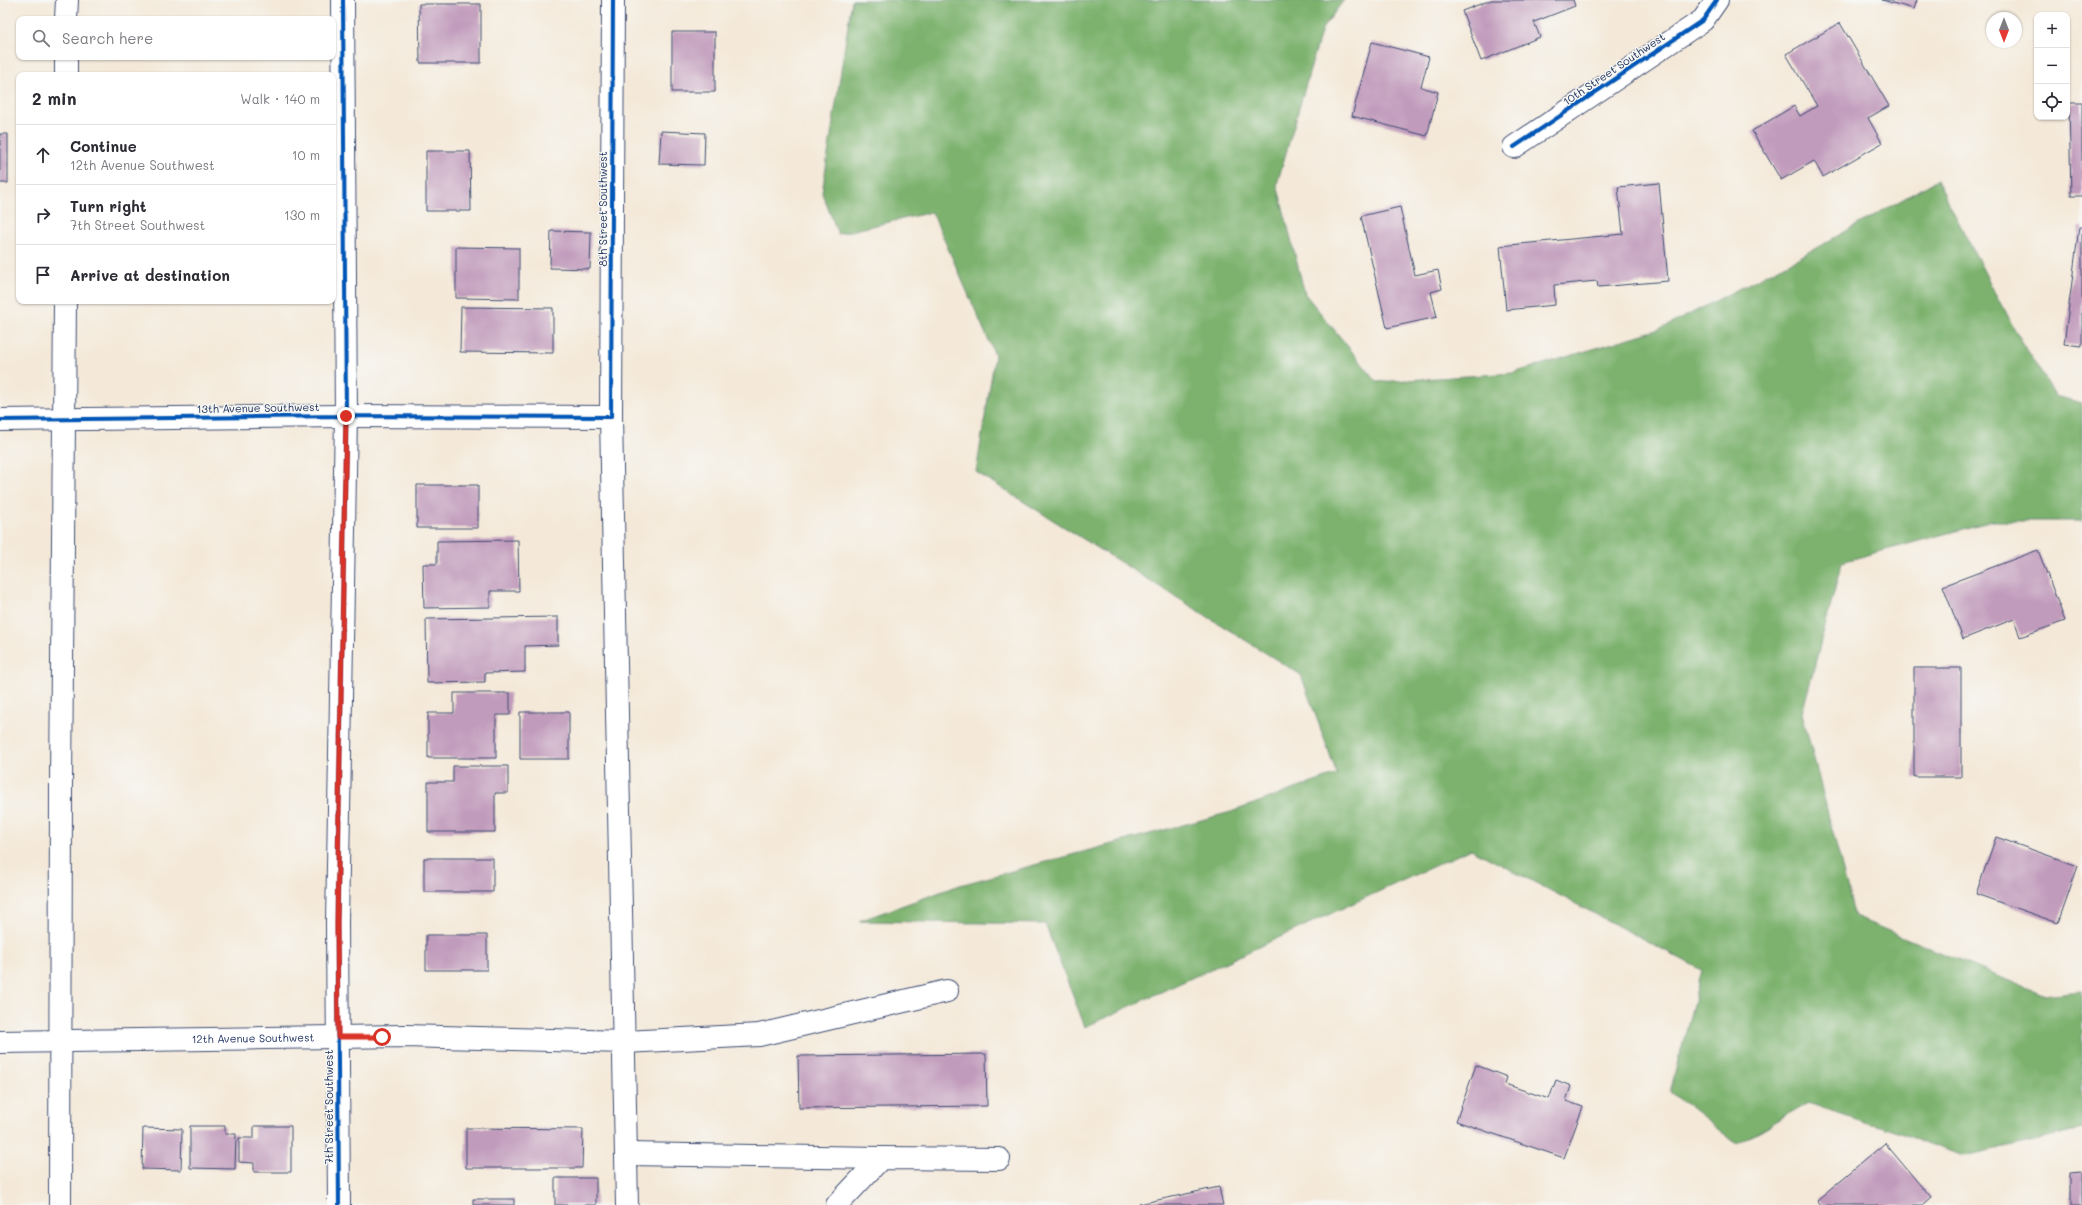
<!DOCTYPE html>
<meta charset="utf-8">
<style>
body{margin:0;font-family:Mali,sans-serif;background:#f2f2f3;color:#2b2b33}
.controls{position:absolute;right:12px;top:12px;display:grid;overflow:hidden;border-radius:8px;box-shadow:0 1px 3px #0004}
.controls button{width:36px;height:36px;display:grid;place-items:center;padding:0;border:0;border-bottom:1px solid #e1e1e2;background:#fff;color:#2b2b33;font:20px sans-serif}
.compass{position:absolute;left:1986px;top:12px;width:36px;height:36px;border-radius:50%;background:#fff;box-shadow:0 1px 3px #0004;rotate:180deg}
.stop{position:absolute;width:12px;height:12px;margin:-9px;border:3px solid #d93025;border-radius:50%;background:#fff}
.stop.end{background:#d93025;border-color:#fff;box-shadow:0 1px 4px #0008}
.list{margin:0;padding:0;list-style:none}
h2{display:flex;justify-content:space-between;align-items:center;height:52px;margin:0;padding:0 16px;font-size:17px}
h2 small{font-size:13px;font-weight:400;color:#7c7c81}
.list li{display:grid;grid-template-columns:26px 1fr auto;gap:12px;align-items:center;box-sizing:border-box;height:60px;padding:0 16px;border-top:1px solid #e1e1e2}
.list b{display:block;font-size:15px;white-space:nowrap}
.list p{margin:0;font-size:13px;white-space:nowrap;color:#7c7c81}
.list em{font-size:13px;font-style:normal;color:#7c7c81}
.icon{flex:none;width:22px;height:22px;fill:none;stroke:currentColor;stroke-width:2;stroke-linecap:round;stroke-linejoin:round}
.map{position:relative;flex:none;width:2082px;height:1205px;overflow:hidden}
.search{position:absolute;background:#fff;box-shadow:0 1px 3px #0004;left:16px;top:16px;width:320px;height:44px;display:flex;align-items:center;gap:10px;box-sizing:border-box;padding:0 14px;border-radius:8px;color:#7c7c81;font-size:15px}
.panel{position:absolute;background:#fff;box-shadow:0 1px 3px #0004;left:16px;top:72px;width:320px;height:232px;border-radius:8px}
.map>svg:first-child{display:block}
.forest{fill:#7db26e;stroke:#4c7066}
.building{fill:#c19bbc}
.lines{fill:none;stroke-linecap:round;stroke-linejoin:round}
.minor-casing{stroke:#3c4b70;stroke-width:24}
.minor{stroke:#fff;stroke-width:22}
.cycleway-casing{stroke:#f6f6f2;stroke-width:6}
.cycleway{stroke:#0057b8;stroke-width:4}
.route{stroke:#d93025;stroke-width:5}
.labels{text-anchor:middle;stroke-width:3;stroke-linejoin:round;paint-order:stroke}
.street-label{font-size:11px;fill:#1b2f5e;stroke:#f6f6f2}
</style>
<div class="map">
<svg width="2082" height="1205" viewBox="0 0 2082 1205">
<rect width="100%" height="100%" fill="#f6f6f2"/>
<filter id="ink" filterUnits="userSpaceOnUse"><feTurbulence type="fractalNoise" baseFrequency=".025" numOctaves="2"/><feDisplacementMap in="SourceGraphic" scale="8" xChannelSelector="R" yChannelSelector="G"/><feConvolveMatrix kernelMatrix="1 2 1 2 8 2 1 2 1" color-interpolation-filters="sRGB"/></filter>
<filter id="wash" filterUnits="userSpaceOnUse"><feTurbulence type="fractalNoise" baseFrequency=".012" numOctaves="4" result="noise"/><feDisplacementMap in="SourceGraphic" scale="16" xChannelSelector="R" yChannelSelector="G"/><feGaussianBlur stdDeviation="0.9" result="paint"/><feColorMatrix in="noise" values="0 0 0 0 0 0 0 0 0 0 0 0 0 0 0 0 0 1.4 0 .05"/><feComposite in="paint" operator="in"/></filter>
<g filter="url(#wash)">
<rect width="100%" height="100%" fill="#f4e9d9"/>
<path class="forest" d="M852,0H1344L1322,29L1277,184L1305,294L1377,382L1513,373L1663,328L1800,257L1937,180L2008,318L2055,396L2082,403V521H1992L1842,562L1802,713L1855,917L2043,995L2082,991V1129L1965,1156L1808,1103L1737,1144L1670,1092L1702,970L1471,849L1085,1027L1045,924L859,921L960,885L1231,812L1337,774L1301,675L976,472L995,355L932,212L838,234L822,193Z"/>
<g id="blocks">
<path class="building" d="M1491,0H1573L1575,6L1534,22L1540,37L1481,61L1462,11Z
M1882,0H1917L1914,9Z
M419,4H481V63H420Z
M1840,23L1889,106L1868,118L1882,143L1823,177L1814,161L1781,180L1752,131L1794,106L1800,116L1817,106L1786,54Z
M672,32H715V92H672Z
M1372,42L1429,57L1421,87L1438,92L1427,136L1352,116Z
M2069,103H2082V196H2071Z
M661,131L705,133L704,165L659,164Z
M0,134H8V183H0Z
M426,151H470L471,211H426Z
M1659,183L1668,281L1598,287L1597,281L1554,285L1555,305L1506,310L1500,246L1623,234L1618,187Z
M1400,207L1415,275L1438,270L1442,289L1431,292L1437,317L1387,328L1361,216Z
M2079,227H2082V346L2064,344Z
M551,231L591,232L590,269L550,268Z
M456,247L519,248V299L456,298Z
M461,307L553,308V353L460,352Z
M417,485H478V528H417Z
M518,540L519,591H490V607L424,608L423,564H437V541Z
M2038,550L2065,621L2020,637L2014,619L1963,639L1943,586Z
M558,617V645L525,646V672L485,673V682L427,683L426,619Z
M1914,668H1961V777H1914Z
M454,693H510V715H496V758H428V713H454Z
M520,712H569V759H520Z
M453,766H508V793H495V832H428V782H453Z
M1996,837L2078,866L2058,923L1976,894Z
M424,858H493V892H424Z
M426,935H487V970H426Z
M986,1054L987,1106L799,1108L798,1056Z
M1476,1065L1507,1077L1505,1084L1549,1099L1556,1080L1571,1086L1566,1101L1583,1107L1564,1158L1456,1121Z
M190,1126H225V1134H236L235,1169L190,1168Z
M254,1126H291V1172H254V1163L239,1162V1138H254Z
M143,1128L182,1129L181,1170L142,1169Z
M466,1128L583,1129L582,1168H466Z
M1885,1143L1931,1198L1923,1205H1821L1817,1200Z
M2082,1172V1205H2070V1173Z
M555,1178H596V1205H555Z
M1219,1187L1223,1205H1139V1204Z
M473,1199H514V1205H473Z"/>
</g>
</g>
<g filter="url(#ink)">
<use href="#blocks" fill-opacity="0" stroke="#3c4b70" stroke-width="1"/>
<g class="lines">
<g class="minor-casing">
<g id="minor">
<path d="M613,0L611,417L627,1205"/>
<path d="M66,19L67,0"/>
<path d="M66,75V57"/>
<path d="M1514,147L1703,20L1717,0"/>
<path d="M0,420L346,416L611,417"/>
<path id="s1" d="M0,1042L405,1036L625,1042L759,1035L947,991"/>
<path d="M627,1154L881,1158"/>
<path d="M60,1205L61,784L65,301"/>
<path d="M339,1205L337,923L346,416L343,0"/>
<path d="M837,1205L881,1158L999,1159"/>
</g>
</g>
<use href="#minor" class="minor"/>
<g class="cycleway-casing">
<path id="cycleway" d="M1514,147L1703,20L1717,0
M0,420L346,416L611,417L613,0
M339,1205L337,923L346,416L343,0"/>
</g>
<use href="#cycleway" class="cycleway"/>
</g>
</g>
<g class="lines" filter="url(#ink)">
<path class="route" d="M346,416L337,923L338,1037H382"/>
</g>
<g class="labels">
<g class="street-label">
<text transform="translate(1614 69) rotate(-34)" y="4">10th Street Southwest</text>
<text transform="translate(603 209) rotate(-90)" y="4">8th Street Southwest</text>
<text transform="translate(258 408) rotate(-1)" y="4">13th Avenue Southwest</text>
<text dy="4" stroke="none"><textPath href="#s1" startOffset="253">12th Avenue Southwest</textPath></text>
<text transform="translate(329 1107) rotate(-90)" y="4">7th Street Southwest</text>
</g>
</g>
</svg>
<div class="controls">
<button>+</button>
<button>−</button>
<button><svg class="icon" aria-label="locate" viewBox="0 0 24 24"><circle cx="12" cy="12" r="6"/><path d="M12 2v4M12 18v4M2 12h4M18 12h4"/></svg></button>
</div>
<svg class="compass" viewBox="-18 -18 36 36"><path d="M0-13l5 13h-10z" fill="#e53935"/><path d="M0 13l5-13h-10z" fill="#7c7c81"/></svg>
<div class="stop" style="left:382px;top:1037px"></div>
<div class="stop end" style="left:346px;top:416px"></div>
<div class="search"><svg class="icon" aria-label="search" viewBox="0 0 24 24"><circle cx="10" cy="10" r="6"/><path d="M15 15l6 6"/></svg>Search here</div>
<section class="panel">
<h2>2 min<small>Walk · 140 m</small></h2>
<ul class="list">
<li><svg class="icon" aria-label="ahead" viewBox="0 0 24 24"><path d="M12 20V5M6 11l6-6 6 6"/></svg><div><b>Continue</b><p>12th Avenue Southwest</p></div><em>10 m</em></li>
<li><svg class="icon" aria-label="right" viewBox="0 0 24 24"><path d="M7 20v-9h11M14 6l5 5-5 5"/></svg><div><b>Turn right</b><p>7th Street Southwest</p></div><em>130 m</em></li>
<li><svg class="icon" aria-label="arrive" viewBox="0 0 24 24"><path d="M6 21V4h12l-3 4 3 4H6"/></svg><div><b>Arrive at destination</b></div></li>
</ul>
</section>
</div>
